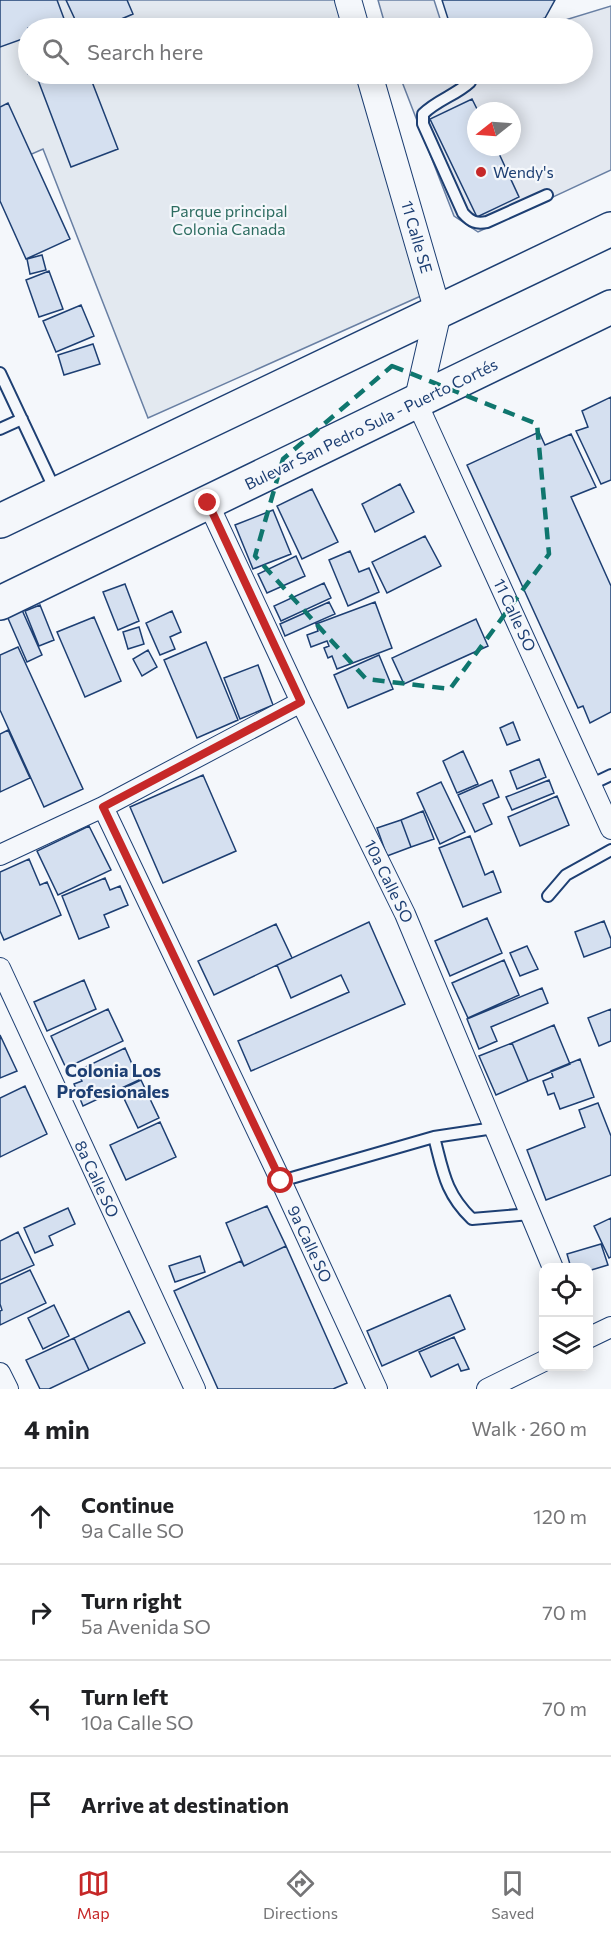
<!DOCTYPE html>
<meta charset="utf-8">
<style>
body{margin:0;font-family:Commissioner,sans-serif;background:#f6f6f6;color:#202124}
.controls{position:absolute;right:18px;bottom:18px;display:grid;overflow:hidden;border-radius:12px;box-shadow:0 3px 15px #0003}
.controls button{width:54px;height:54px;display:grid;place-items:center;padding:0;border:0;border-bottom:2px solid #e0e0e0;background:#fff;color:#202124;font:30px sans-serif}
.compass{position:absolute;left:467px;top:102px;width:54px;height:54px;border-radius:50%;background:#fff;box-shadow:0 3px 15px #0003;rotate:253deg}
.stop{position:absolute;width:18px;height:18px;margin:-14px;border:4px solid #c62828;border-radius:50%;background:#fff}
.stop.end{background:#c62828;border-color:#fff;box-shadow:0 2px 6px #0008}
.list{margin:0;padding:0;list-style:none}
h2{display:flex;justify-content:space-between;align-items:center;height:78px;margin:0;padding:0 24px;font-size:26px}
h2 small{font-size:20px;font-weight:400;color:#757577}
.list li{display:grid;grid-template-columns:39px 1fr auto;gap:18px;align-items:center;box-sizing:border-box;height:96px;padding:0 24px;border-top:2px solid #e0e0e0}
.list b{display:block;font-size:22px;white-space:nowrap}
.list p{margin:0;font-size:20px;white-space:nowrap;color:#757577}
.list em{font-size:20px;font-style:normal;color:#757577}
.icon{flex:none;width:33px;height:33px;fill:none;stroke:currentColor;stroke-width:2;stroke-linecap:round;stroke-linejoin:round}
.map{position:relative;flex:none;width:611px;height:1389px;overflow:hidden}
.search{position:absolute;background:#fff;box-shadow:0 3px 15px #0003;left:18px;right:18px;top:18px;height:66px;display:flex;align-items:center;gap:15px;box-sizing:border-box;padding:0 21px;border-radius:33px;color:#757577;font-size:22px}
.sheet{height:462px;background:#fff}
nav{display:flex;justify-content:space-around;align-items:center;box-sizing:border-box;height:84px;border-top:2px solid #e0e0e0;background:#fff;font-size:16px;color:#757577}
nav a{display:grid;justify-items:center;gap:3px}
nav .on{color:#c62828}
.map>svg:first-child{display:block}
.green{fill:#e3e9f0;stroke:#687fa3;stroke-width:1.5}
.parking{fill:#e3e8f0;stroke:#687fa3;stroke-width:1.5;fill-rule:evenodd}
.building{fill:#d5e0f0;stroke:#1d3f73;stroke-width:1.5}
.lines{fill:none;stroke-linecap:round;stroke-linejoin:round}
.service-casing{stroke:#1d3f73;stroke-width:14}
.minor-casing{stroke:#1d3f73;stroke-width:22}
.tertiary-casing{stroke:#1d3f73;stroke-width:28}
.trunk-casing{stroke:#1d3f73;stroke-width:36}
.service{stroke:#f4f7fb;stroke-width:10}
.minor{stroke:#f4f7fb;stroke-width:20}
.tertiary{stroke:#f4f7fb;stroke-width:26}
.trunk{stroke:#f4f7fb;stroke-width:33}
.route{stroke:#c62828;stroke-width:8}
.marked{fill:none;stroke:#0f766e;stroke-width:4.5;stroke-dasharray:12 8;stroke-linejoin:round}
.poi-dot{fill:#c62828;stroke:#f4f7fb;stroke-width:2}
.labels{text-anchor:middle;stroke-width:4.5;stroke-linejoin:round;paint-order:stroke}
.poi-label{font-size:16px;fill:#1d3f73;stroke:#f4f7fb;text-anchor:start}
.park-label{font-size:16px;fill:#2c6c60;stroke:#f4f7fb}
.street-label{font-size:16px;fill:#1d3f73;stroke:#f4f7fb}
.neighbourhood-label{font-size:18px;font-weight:bold;fill:#1d3f73;stroke:#f4f7fb}
</style>
<div class="map">
<svg width="611" height="1389" viewBox="0 0 611 1389">
<rect width="100%" height="100%" fill="#f4f7fb"/>
<path class="green" d="M0,0H348L356,28H28V74H369L432,291L148,418L43,149L0,168Z"/>
<path class="parking" d="M378,0H434L443,28H386Z
M611,6V170L478,232L454,216L399,74H582V28H539ZM476,111H512V147H476Z"/>
<path class="building" d="M0,0H57L66,24L52,28H28V37L0,47Z
M66,0H127L133,14L119,20L123,28H79Z
M442,0H555L545,18L513,28H451Z
M55,74H89L118,149L71,167L38,80Z
M472,99L478,111H476V147H496L519,197L477,217L430,119Z
M8,103L70,239L26,259L0,201V107Z
M42,255L46,270L30,274L27,259Z
M49,271L63,309L39,317L26,280Z
M81,305L94,336L56,352L43,321Z
M93,344L100,364L64,375L58,355Z
M611,397V480L601,484L576,431L588,427L582,411Z
M539,432L545,445L571,434L596,487L571,497L611,586V712L590,723L583,706L578,708L467,465Z
M400,484L414,512L375,532L362,504Z
M312,489L338,542L302,559L277,506Z
M273,510L291,554L253,569L235,525Z
M425,536L441,566L387,593L372,562Z
M350,551L359,572L369,568L379,592L348,606L329,560Z
M296,556L305,576L267,593L258,574Z
M324,583L331,598L281,621L274,606Z
M125,584L139,621L118,630L103,592Z
M329,602L335,614L285,636L280,624Z
M375,602L392,648L337,669L332,656L328,658L324,648L329,646L327,641L311,647L307,635L318,631L316,624Z
M40,605L54,640L39,646L25,611Z
M22,610L42,655L27,662L7,616Z
M172,611L181,632L170,637L175,649L160,655L146,623Z
M94,617L121,681L85,697L57,632Z
M476,619L488,646L404,684L392,658Z
M139,627L144,644L128,649L123,632Z
M206,642L238,720L197,738L164,660Z
M18,647L83,789L44,807L0,710V655Z
M148,650L157,667L142,676L133,659Z
M379,655L393,689L348,708L334,675Z
M258,665L273,705L240,719L224,678Z
M513,722L520,740L507,745L500,728Z
M8,730L30,778L0,792V734Z
M463,751L478,784L457,793L443,761Z
M539,759L546,777L517,789L510,771Z
M203,775L236,851L163,883L130,807Z
M492,780L499,797L483,804L492,824L475,832L458,795Z
M549,780L554,793L512,810L506,797Z
M441,782L465,832L440,844L417,793Z
M557,796L569,825L520,846L508,817Z
M423,811L434,839L411,847L401,820Z
M401,820L411,847L387,856L377,828Z
M89,826L111,870L58,895L37,851Z
M470,836L485,875L493,871L501,892L463,907L439,848Z
M29,859L40,885L47,882L61,915L4,940L0,931V872Z
M105,878L110,890L120,886L128,905L104,915L109,927L79,939L62,896Z
M487,918L502,953L450,976L435,941Z
M604,921L611,939V947L584,957L575,932Z
M369,922L405,1004L251,1071L238,1041L349,992L341,975L291,998L277,965Z
M276,924L292,958L214,995L198,961Z
M527,946L538,969L520,976L510,953Z
M504,960L519,995L468,1018L452,983Z
M84,980L96,1009L47,1031L34,1002Z
M542,988L548,1003L491,1027L497,1041L479,1049L467,1019Z
M108,1009L123,1041L66,1068L51,1036Z
M611,1009V1041L599,1046L588,1018Z
M554,1025L570,1064L528,1081L512,1043Z
M0,1035L17,1071L0,1078Z
M512,1043L528,1081L496,1095L479,1056Z
M125,1048L139,1080L83,1106L74,1084L82,1081L77,1071Z
M580,1059L594,1097L560,1109L554,1093L548,1095L543,1081L553,1077L551,1071Z
M141,1080L159,1118L138,1128L120,1090Z
M25,1086L47,1134L0,1157V1098Z
M598,1103L611,1136V1175L546,1200L527,1150L585,1127L579,1110Z
M160,1122L176,1157L126,1180L110,1145Z
M267,1206L286,1246L244,1266L226,1223Z
M68,1208L75,1224L49,1236L53,1245L35,1253L24,1228Z
M611,1218V1257L609,1258L594,1226Z
M18,1232L34,1265L0,1280V1241Z
M601,1244L608,1265L588,1271V1268H571L567,1254Z
M286,1246L347,1383L333,1389H218L174,1291L241,1261L244,1266Z
M200,1256L205,1272L175,1282L169,1266Z
M30,1270L46,1303L0,1325V1311L2,1310L0,1304V1284Z
M450,1295L465,1329L382,1366L367,1331Z
M54,1305L69,1336L43,1349L28,1318Z
M129,1311L145,1343L89,1370L74,1338Z
M454,1337L469,1369L461,1371L458,1364L431,1377L419,1352Z
M74,1338L89,1370L49,1389H40L26,1360Z"/>
<g class="lines">
<g class="service-casing">
<path id="service" d="M470,82C456,95 437,100 423,114V124L463,213C471,222 476,224 487,222L547,195
M0,373L56,492
M0,429L22,419
M592,784L611,775
M548,896L566,875L611,850
M434,1137C443,1171 445,1193 472,1219L530,1214
M281,1181L434,1137L494,1128"/>
</g>
<g class="minor-casing">
<path id="minor" d="M417,403L611,829
M208,503L301,702L405,914L553,1268
M103,807L281,1181L377,1389
M0,855L103,807L301,702
M0,968L195,1389
M588,1338L611,1327
M0,1373L8,1389
M487,1389L544,1361"/>
</g>
<g class="tertiary-casing">
<path id="tertiary" d="M348,0L356,28
M369,74L438,312L417,403"/>
</g>
<g class="trunk-casing">
<path id="trunk" d="M0,521L611,229
M0,603L611,307"/>
</g>
<use href="#service" class="service"/>
<use href="#minor" class="minor"/>
<use href="#tertiary" class="tertiary"/>
<use href="#trunk" class="trunk"/>
</g>
<g class="lines">
<path class="route" d="M208,503L301,702L103,807L281,1181"/>
</g>
<path class="marked" d="M392,366L537,424L549,554L450,689L366,679L255,556L283,459Z"/>
<circle class="poi-dot" cx="481" cy="172" r="6"/>
<g class="labels">
<g class="poi-label">
<text x="493" y="178">Wendy's</text>
</g>
<g class="park-label">
<text x="229" y="217">Parque principal<tspan x="229" dy="18">Colonia Canada</tspan></text>
</g>
<g class="street-label">
<text transform="translate(417 237) rotate(74)" y="6">11 Calle SE</text>
<text transform="translate(371 424) rotate(-26)" y="6">Bulevar San Pedro Sula - Puerto Cortés</text>
<text transform="translate(515 615) rotate(65)" y="6">11 Calle SO</text>
<text transform="translate(389 881) rotate(64)" y="6">10a Calle SO</text>
<text transform="translate(97 1179) rotate(65)" y="6">8a Calle SO</text>
<text transform="translate(310 1244) rotate(65)" y="6">9a Calle SO</text>
</g>
<g class="neighbourhood-label">
<text x="113" y="1077">Colonia Los<tspan x="113" dy="21">Profesionales</tspan></text>
</g>
</g>
</svg>
<div class="controls">
<button><svg class="icon" aria-label="locate" viewBox="0 0 24 24"><circle cx="12" cy="12" r="6"/><path d="M12 2v4M12 18v4M2 12h4M18 12h4"/></svg></button>
<button><svg class="icon" aria-label="layers" viewBox="0 0 24 24"><path d="M12 4l9 5-9 5-9-5zM3 14l9 5 9-5"/></svg></button>
</div>
<svg class="compass" viewBox="-18 -18 36 36"><path d="M0-13l5 13h-10z" fill="#e53935"/><path d="M0 13l5-13h-10z" fill="#757577"/></svg>
<div class="stop" style="left:281px;top:1181px"></div>
<div class="stop end" style="left:208px;top:503px"></div>
<div class="search"><svg class="icon" aria-label="search" viewBox="0 0 24 24"><circle cx="10" cy="10" r="6"/><path d="M15 15l6 6"/></svg>Search here</div>
</div>
<section class="sheet">
<h2>4 min<small>Walk · 260 m</small></h2>
<ul class="list">
<li><svg class="icon" aria-label="ahead" viewBox="0 0 24 24"><path d="M12 20V5M6 11l6-6 6 6"/></svg><div><b>Continue</b><p>9a Calle SO</p></div><em>120 m</em></li>
<li><svg class="icon" aria-label="right" viewBox="0 0 24 24"><path d="M7 20v-9h11M14 6l5 5-5 5"/></svg><div><b>Turn right</b><p>5a Avenida SO</p></div><em>70 m</em></li>
<li><svg class="icon" aria-label="left" viewBox="0 0 24 24"><path d="M17 20v-9H6M10 6l-5 5 5 5"/></svg><div><b>Turn left</b><p>10a Calle SO</p></div><em>70 m</em></li>
<li><svg class="icon" aria-label="arrive" viewBox="0 0 24 24"><path d="M6 21V4h12l-3 4 3 4H6"/></svg><div><b>Arrive at destination</b></div></li>
</ul>
</section>
<nav>
<a class="on"><svg class="icon" aria-label="map" viewBox="0 0 24 24"><path d="M3 6l6-2 6 2 6-2v14l-6 2-6-2-6 2zM9 4v14M15 6v14"/></svg>Map</a>
<a><svg class="icon" aria-label="directions" viewBox="0 0 24 24"><path d="M12 3l9 9-9 9-9-9zM9 14v-3h6M13 9l2 2-2 2"/></svg>Directions</a>
<a><svg class="icon" aria-label="saved" viewBox="0 0 24 24"><path d="M7 4h10v16l-5-4-5 4z"/></svg>Saved</a>
</nav>
